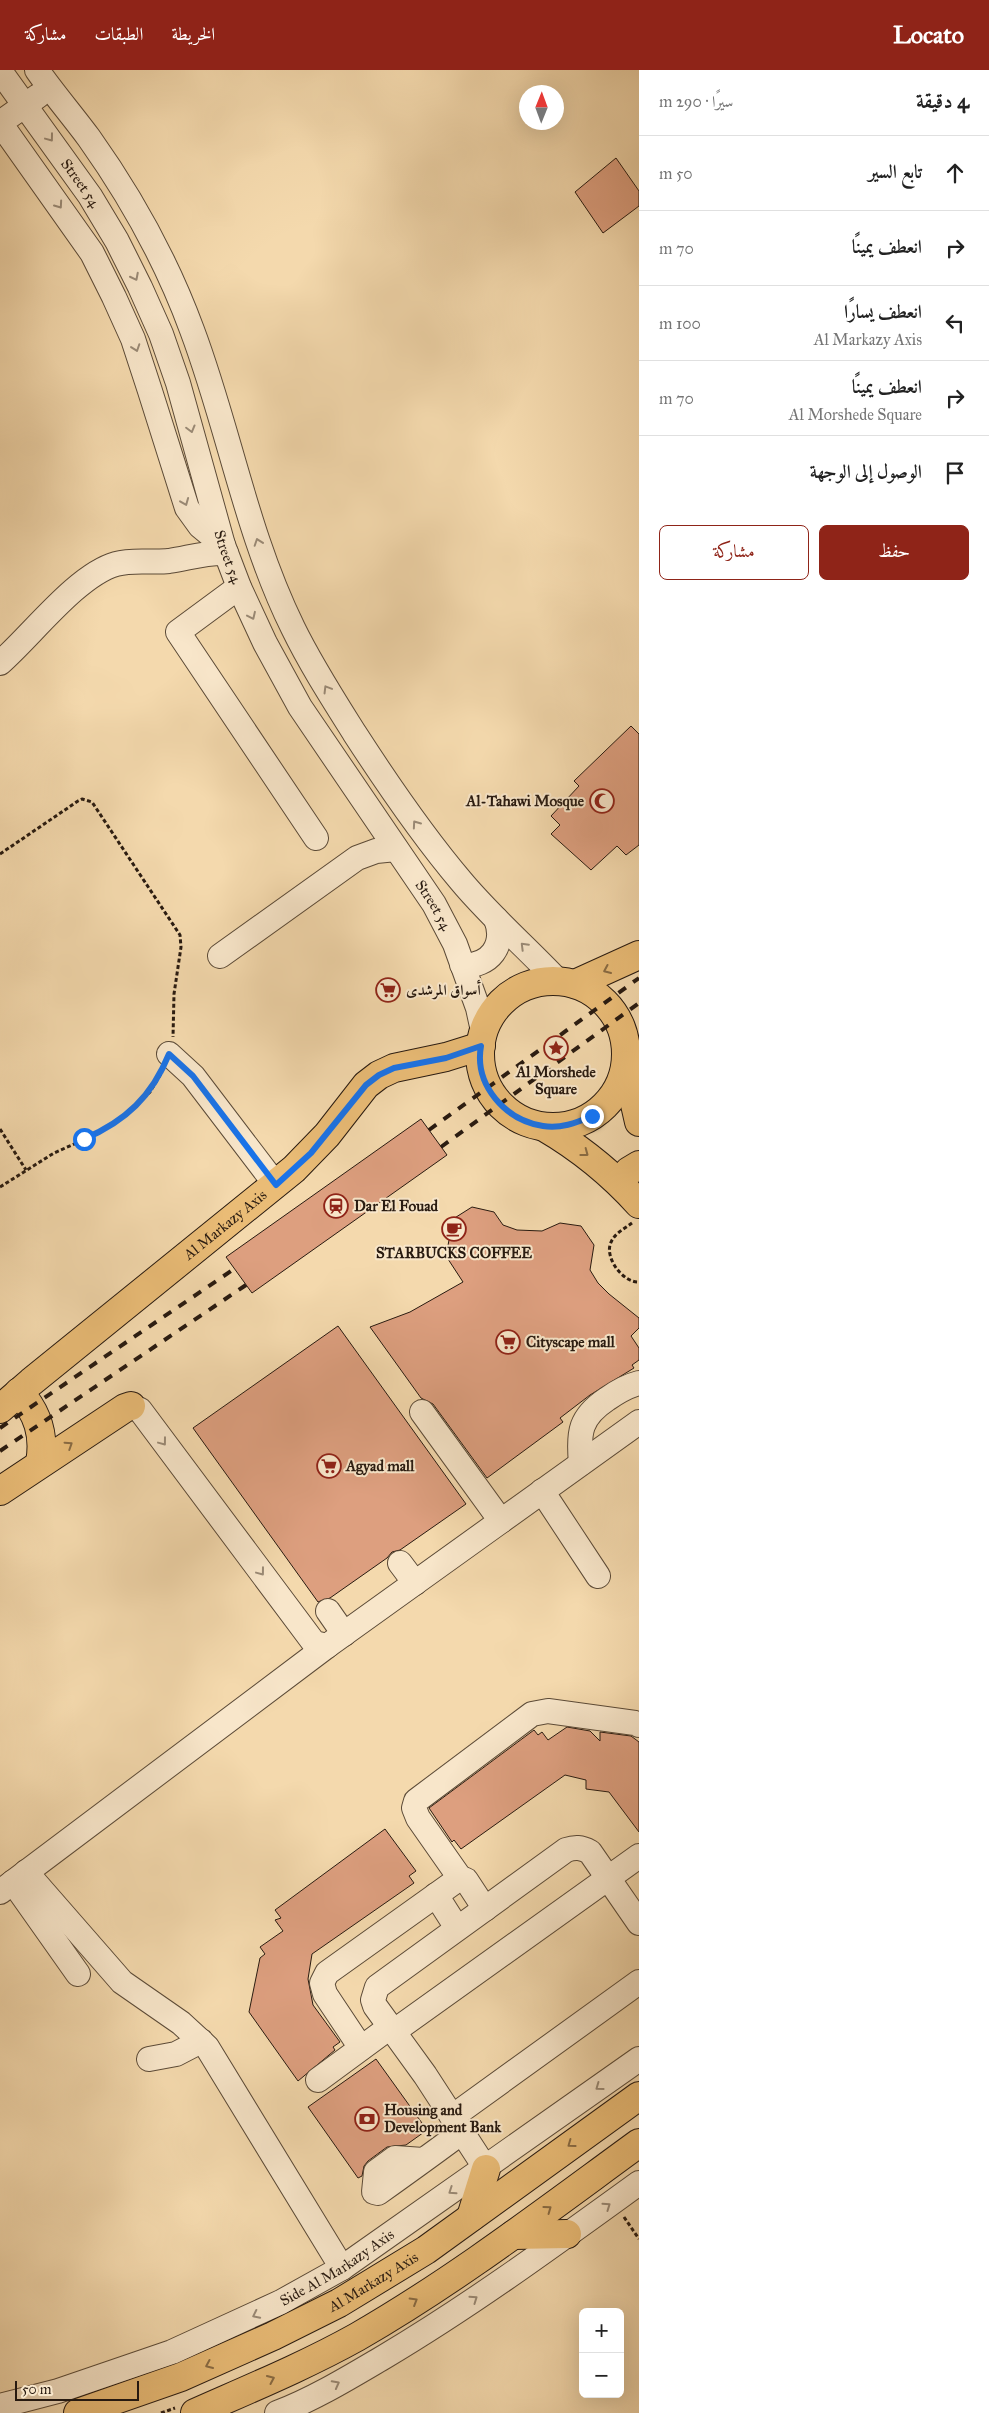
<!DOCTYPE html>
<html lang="ar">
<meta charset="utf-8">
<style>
body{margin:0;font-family:"IM FELL Great Primer",Amiri,serif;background:#f2f2f2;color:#222;direction:rtl}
.controls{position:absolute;right:15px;bottom:15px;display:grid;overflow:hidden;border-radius:8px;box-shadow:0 5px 20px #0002}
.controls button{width:45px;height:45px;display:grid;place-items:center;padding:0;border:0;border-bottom:1px solid #e0e0e0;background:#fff;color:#222;font:25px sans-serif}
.compass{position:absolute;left:519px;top:15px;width:45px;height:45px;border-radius:50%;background:#fff;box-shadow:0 5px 20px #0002;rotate:1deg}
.scale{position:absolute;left:15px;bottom:12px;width:124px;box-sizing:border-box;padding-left:5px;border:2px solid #281a10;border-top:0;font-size:14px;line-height:18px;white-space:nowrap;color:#281a10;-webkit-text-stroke:4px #f8e6ca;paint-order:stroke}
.stop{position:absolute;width:15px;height:15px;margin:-11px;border:4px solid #1a73e8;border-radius:50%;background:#fff}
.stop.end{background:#1a73e8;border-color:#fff;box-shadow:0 1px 5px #0008}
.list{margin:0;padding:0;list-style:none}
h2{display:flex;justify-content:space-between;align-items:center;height:65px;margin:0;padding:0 20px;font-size:21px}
h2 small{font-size:16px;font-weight:400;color:#767676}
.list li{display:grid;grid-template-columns:32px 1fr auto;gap:15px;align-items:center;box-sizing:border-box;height:75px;padding:0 20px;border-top:1px solid #e0e0e0}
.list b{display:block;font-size:19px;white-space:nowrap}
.list p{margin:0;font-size:16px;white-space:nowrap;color:#767676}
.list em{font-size:16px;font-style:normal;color:#767676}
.actions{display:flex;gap:10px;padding:15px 20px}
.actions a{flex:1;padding:11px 0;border:1px solid #8f2418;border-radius:8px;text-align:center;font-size:18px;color:#8f2418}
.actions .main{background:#8f2418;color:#fff}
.icon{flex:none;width:28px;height:28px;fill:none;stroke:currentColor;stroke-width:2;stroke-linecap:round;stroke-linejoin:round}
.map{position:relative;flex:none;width:639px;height:2343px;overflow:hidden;direction:ltr}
header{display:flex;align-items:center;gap:30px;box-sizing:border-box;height:70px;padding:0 25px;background:#8f2418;color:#fff}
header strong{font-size:24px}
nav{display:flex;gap:28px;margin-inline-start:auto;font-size:18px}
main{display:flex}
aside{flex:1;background:#fff}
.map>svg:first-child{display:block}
.building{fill:#dd9f7f;stroke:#281a10}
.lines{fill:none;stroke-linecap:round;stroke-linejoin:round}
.minor-casing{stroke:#5b4a37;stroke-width:26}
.major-casing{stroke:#281a10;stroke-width:30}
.path{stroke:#281a10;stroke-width:3;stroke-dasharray:4 2.5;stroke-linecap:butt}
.minor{stroke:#f8e6ca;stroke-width:24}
.major{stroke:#eabc76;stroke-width:28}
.rail{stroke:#281a10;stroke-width:4;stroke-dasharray:9 9;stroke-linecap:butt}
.oneway{stroke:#9a8a76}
.oneway2{stroke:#896b43}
.route{stroke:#1a73e8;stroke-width:6}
.labels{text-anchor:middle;stroke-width:4;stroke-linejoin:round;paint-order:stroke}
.street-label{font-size:15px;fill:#281a10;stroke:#f8e6ca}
.poi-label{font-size:15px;font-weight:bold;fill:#281a10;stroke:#f8e6ca;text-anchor:start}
</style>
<header>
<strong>Locato</strong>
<nav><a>الخريطة</a><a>الطبقات</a><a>مشاركة</a></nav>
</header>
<main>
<aside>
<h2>4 دقيقة<small>سيرًا · 290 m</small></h2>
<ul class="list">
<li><svg class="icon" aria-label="ahead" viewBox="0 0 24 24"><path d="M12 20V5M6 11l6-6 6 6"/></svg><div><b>تابع السير</b></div><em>50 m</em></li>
<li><svg class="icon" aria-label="right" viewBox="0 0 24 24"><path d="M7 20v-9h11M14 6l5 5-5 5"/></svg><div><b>انعطف يمينًا</b></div><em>70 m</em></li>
<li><svg class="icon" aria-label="left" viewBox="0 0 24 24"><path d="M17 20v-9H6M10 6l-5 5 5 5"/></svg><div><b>انعطف يسارًا</b><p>Al Markazy Axis</p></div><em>100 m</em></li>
<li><svg class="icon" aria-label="right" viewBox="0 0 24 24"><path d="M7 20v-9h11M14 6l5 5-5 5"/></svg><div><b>انعطف يمينًا</b><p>Al Morshede Square</p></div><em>70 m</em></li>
<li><svg class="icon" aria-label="arrive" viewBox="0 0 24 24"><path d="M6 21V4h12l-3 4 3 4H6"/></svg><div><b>الوصول إلى الوجهة</b></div></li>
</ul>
<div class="actions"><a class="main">حفظ</a><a>مشاركة</a></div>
</aside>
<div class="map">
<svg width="639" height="2343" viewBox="0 0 639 2343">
<rect width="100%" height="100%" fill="#f4d9ad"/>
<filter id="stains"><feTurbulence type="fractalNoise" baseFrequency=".004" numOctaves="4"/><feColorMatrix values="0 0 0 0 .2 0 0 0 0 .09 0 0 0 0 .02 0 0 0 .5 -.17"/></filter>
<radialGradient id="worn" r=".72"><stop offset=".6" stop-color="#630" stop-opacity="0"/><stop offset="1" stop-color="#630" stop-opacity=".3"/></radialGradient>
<path class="building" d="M616,88L639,121V136L603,163L575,122Z
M631,656L639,664V775L626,785L617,776L591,800L551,764L560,755L551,746L579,716L574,711Z
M421,1049L447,1085L252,1223L226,1187Z
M472,1137L494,1142L503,1155L517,1160L542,1161L560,1153L581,1156L594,1175L590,1200L598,1213L609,1224L639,1248V1258L631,1266L639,1278V1290L632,1295L634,1298L590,1325L560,1348L563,1352L487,1408L433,1334L421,1328L370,1257L410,1242L463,1212L446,1186L453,1149Z
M338,1256L466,1434L400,1480L392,1482L387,1488L330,1528L318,1532L193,1358Z
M567,1657L590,1661L600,1671V1662L631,1666L639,1672V1762L609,1722L586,1719V1710L565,1705L461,1779L454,1770L452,1772L429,1738L534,1660L538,1665L542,1662L548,1670Z
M385,1759L416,1801L409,1806L414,1813L312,1884L308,1909L313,1935L340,1972L333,1977L335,1980L298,2011L249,1942L260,1888L265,1884L260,1877L283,1861L275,1850L281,1848L275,1840Z
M376,1989L427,2060L406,2075L387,2077L368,2091L364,2096L362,2106L358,2108L308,2037Z"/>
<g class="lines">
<g class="minor-casing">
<g id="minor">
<path d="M37,0C53,23 72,45 89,68C131,127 167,192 192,260C229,358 246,463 293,558C311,595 333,629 355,664C388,715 422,765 461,811C491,847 526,877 558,911"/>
<path id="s1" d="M0,1L90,126L117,171L140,217L161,264L178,313L223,475L239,517L265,573L300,637L434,834L455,874L478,938L483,961"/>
<path d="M38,26L0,53L92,183L114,227L133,269L150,321L187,438L200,456L223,475"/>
<path d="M239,517L178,562L316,768"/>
<path d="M0,593C32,565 77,505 116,494C133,489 152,493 169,491C189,488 206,482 226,483"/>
<path d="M220,886L357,788L376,781L396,779"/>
<path d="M462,895C490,897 506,875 496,849"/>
<path d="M169,984L193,1006L276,1115"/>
<path d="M131,1336L140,1340L314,1573L327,1576"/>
<path d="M422,1342L501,1451"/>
<path d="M581,1393C578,1362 580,1347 607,1329C617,1322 627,1316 639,1313"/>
<path d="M542,1421L598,1506"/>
<path d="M400,1493L415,1513"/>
<path d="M328,1541L344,1564"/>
<path d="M26,1802L122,1912L181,1953L207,1977L342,2198"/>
<path d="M460,1808L418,1748L414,1738L416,1731L532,1644L548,1641L635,1653L639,1655"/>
<path d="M13,1812L78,1904"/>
<path d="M0,1822L327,1576L639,1352"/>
<path d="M436,1825L457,1858"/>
<path d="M393,1962L639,1786"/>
<path d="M361,1978L325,1924L322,1913L327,1903L460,1808L466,1810L485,1839"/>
<path d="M149,1989L176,1984L201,1971"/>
<path d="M318,2010L390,1957"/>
<path d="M452,2047L639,1912"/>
<path d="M423,2090L395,2088L376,2102L374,2122L378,2123C406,2103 434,2083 462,2062"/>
<path d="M486,2099L425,2005L375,1936L373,1930L377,1917L566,1780C575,1777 581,1777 590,1782L639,1853"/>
<path id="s2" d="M0,2336L58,2321L172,2282L281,2232L342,2198L639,1989"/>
<path d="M277,2343C314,2329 350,2307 384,2287C473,2234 556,2173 639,2113"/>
</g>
</g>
<g class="major-casing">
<g id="major">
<circle cx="553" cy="984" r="73"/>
<path d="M575,914L639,885"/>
<path d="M626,995L639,1052"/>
<path d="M544,1057C580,1078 611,1103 639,1134"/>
<path d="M620,1113L629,1101L639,1095"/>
<path d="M19,1322C38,1343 45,1365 40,1393"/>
<path id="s3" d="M0,1339L31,1312L294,1099L327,1065L366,1015L379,1005L394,998L446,987L481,976"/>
<path d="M0,1421L125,1338L131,1336"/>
<path d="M471,2147L486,2099"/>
<path d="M513,2165L567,2164"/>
<path id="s4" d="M78,2343L181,2307L273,2266L339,2233L426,2180L639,2026"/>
<path d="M195,2343C249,2319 305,2296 357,2267C456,2210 547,2140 639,2073"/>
</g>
</g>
<path class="path" d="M0,784L78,731L82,729L92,732L180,865L181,877L174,924L173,967
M0,1059L26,1100
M0,1117L54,1083L99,1063L118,1050L150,1022L162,1002
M632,1153C624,1159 613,1164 610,1175C606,1190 624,1213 639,1212
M624,2147L639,2169
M161,2343L175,2338"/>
<use href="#minor" class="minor"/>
<use href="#major" class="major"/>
<path class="rail" d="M429,1060L639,908
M441,1077L639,933
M0,1358L234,1199
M0,1381L246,1215"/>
</g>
<defs><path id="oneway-chevron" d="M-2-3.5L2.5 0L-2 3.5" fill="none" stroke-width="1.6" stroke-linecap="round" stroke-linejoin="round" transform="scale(1.25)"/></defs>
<g class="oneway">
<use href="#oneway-chevron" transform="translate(50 68) rotate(53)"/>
<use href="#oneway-chevron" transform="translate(59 135) rotate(55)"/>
<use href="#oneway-chevron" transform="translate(135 207) rotate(63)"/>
<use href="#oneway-chevron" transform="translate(136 278) rotate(71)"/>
<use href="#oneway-chevron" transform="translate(191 359) rotate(75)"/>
<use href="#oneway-chevron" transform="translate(185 432) rotate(68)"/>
<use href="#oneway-chevron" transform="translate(258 472) rotate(-109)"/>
<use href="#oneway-chevron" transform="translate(252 546) rotate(65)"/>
<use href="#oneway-chevron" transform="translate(327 619) rotate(-121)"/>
<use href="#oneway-chevron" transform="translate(416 754) rotate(-125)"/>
<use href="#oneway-chevron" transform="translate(524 876) rotate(-135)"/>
<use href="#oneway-chevron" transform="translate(163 1372) rotate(53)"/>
<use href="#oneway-chevron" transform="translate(261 1502) rotate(53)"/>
<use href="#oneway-chevron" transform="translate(599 2017) rotate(144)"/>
<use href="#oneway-chevron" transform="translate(452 2121) rotate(146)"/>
<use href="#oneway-chevron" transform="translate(607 2136) rotate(-35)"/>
<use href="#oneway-chevron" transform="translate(474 2229) rotate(-35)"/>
<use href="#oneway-chevron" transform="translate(256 2245) rotate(154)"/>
<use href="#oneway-chevron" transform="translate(336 2314) rotate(-28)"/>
</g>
<g class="oneway2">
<use href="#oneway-chevron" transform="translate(607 900) rotate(156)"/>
<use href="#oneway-chevron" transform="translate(585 1083) rotate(37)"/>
<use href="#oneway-chevron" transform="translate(69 1375) rotate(-33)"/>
<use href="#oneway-chevron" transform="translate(571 2074) rotate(144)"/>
<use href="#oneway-chevron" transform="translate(548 2139) rotate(-36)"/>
<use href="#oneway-chevron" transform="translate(414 2231) rotate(-31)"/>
<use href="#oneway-chevron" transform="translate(209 2295) rotate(156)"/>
<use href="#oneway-chevron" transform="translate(271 2309) rotate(-24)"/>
</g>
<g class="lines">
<path class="route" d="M84,1069C126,1051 152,1026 169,984L193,1006L276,1115L311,1083L366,1015L379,1005L394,998L446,988L481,976C474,1015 505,1050 543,1056C560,1059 576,1053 592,1046"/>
</g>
<defs>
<g id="mosque-ring" transform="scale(1.25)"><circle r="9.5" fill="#f8e6ca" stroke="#8f2418" stroke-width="1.5"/><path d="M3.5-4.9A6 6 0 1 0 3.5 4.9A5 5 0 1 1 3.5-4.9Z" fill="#8f2418"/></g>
<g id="supermarket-ring" transform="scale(1.25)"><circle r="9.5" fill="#f8e6ca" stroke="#8f2418" stroke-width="1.5"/><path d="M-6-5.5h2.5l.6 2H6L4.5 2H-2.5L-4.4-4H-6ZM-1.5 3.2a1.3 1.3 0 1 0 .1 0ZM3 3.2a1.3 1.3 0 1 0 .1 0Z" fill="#8f2418"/></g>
<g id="sight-ring" transform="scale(1.25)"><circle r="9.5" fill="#f8e6ca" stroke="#8f2418" stroke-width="1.5"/><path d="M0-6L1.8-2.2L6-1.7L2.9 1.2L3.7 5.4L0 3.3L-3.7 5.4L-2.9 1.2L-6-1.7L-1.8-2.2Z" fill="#8f2418"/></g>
<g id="station-ring" transform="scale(1.25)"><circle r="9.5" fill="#f8e6ca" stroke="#8f2418" stroke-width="1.5"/><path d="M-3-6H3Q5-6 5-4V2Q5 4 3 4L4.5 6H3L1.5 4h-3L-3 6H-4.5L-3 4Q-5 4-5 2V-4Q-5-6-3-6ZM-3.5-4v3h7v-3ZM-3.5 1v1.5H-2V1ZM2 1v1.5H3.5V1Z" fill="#8f2418"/></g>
<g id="cafe-ring" transform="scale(1.25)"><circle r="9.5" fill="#f8e6ca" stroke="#8f2418" stroke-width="1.5"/><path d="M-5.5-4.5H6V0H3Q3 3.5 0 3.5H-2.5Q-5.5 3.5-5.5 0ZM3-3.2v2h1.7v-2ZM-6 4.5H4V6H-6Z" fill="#8f2418"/></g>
<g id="bank-ring" transform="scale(1.25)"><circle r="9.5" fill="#f8e6ca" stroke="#8f2418" stroke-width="1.5"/><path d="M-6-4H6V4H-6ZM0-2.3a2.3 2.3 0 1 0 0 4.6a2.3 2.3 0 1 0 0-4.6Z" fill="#8f2418"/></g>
</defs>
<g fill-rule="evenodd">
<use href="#mosque-ring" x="602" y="731"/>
<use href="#supermarket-ring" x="388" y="920"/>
<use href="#sight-ring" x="556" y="978"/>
<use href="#station-ring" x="336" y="1136"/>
<use href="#cafe-ring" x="454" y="1159"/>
<use href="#supermarket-ring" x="508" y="1272"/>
<use href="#supermarket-ring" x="329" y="1396"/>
<use href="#bank-ring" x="367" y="2049"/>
</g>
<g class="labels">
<g class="street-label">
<text dy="5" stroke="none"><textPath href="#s1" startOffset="138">Street 54</textPath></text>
<text dy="5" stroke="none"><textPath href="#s1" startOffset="542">Street 54</textPath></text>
<text dy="5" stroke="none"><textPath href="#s1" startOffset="948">Street 54</textPath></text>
<text dy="5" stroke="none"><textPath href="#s3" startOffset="291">Al Markazy Axis</textPath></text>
<text dy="5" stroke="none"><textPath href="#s2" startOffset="366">Side Al Markazy Axis</textPath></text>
<text dy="5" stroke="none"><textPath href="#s4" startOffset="324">Al Markazy Axis</textPath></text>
</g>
<g class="poi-label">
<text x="584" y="736" text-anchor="end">Al-Tahawi Mosque</text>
<text x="406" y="925">أسواق المرشدى</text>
<text x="556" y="1007" text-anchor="middle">Al Morshede<tspan x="556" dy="17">Square</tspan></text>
<text x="354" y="1141">Dar El Fouad</text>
<text x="454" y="1188" text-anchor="middle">STARBUCKS COFFEE</text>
<text x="526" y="1277">Cityscape mall</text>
<text x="346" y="1401">Agyad mall</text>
<text x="384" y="2045">Housing and<tspan x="384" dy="17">Development Bank</tspan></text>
</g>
</g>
<rect width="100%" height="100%" filter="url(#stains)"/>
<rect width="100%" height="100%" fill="url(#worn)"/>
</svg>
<div class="controls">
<button>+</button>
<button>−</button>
</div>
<svg class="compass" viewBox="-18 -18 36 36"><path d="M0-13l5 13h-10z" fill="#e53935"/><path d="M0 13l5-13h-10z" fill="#767676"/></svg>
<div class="scale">50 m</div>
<div class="stop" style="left:84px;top:1069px"></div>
<div class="stop end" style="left:592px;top:1046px"></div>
</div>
</main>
